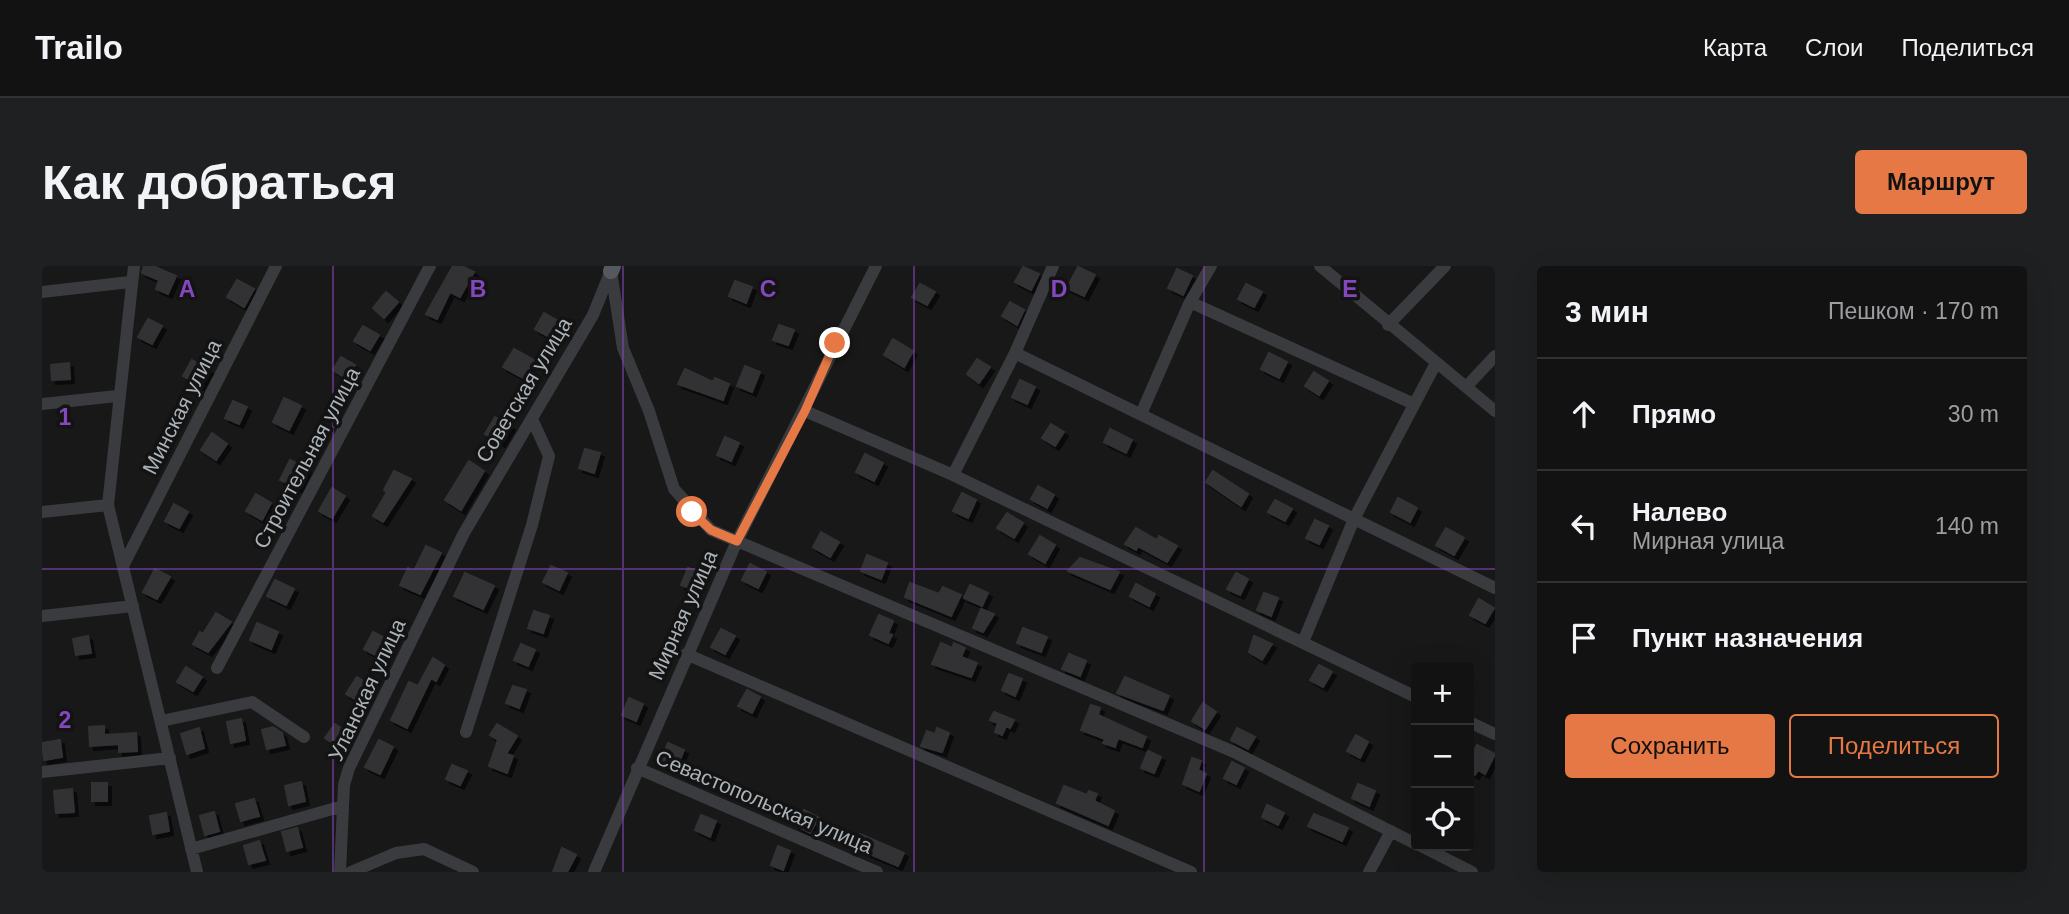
<!DOCTYPE html>
<html lang="ru">
<meta charset="utf-8">
<style>
body{margin:0;font-family:Helvetica,sans-serif;background:#1f2021;color:#f1f3f6}
.controls{position:absolute;right:21px;bottom:21px;display:grid;overflow:hidden;border-radius:7px;box-shadow:0 7px 28px #0002}
.controls button{width:63px;height:63px;display:grid;place-items:center;padding:0;border:0;border-bottom:2px solid #313233;background:#121213;color:#f1f3f6;font:35px sans-serif}
.stop{position:absolute;width:21px;height:21px;margin:-16px;border:5px solid #e57844;border-radius:50%;background:#fff}
.stop.end{background:#e57844;border-color:#fff;box-shadow:0 2px 7px #0008}
.list{margin:0;padding:0;list-style:none}
h2{display:flex;justify-content:space-between;align-items:center;height:91px;margin:0;padding:0 28px;font-size:30px}
h2 small{font-size:23px;font-weight:400;color:#9c9ea0}
.list li{display:grid;grid-template-columns:46px 1fr auto;gap:21px;align-items:center;box-sizing:border-box;height:112px;padding:0 28px;border-top:2px solid #313233}
.list b{display:block;font-size:26px;white-space:nowrap}
.list p{margin:0;font-size:23px;white-space:nowrap;color:#9c9ea0}
.list em{font-size:23px;font-style:normal;color:#9c9ea0}
.actions{display:flex;gap:14px;padding:21px 28px}
.actions a{flex:1;padding:16px 0;border:2px solid #e57844;border-radius:7px;text-align:center;font-size:24px;color:#e57844}
.actions .main{background:#e57844;color:#111}
.icon{flex:none;width:38px;height:38px;fill:none;stroke:currentColor;stroke-width:2;stroke-linecap:round;stroke-linejoin:round}
.map{position:relative;flex:none;width:1453px;height:606px;overflow:hidden;border-radius:7px}
header{display:flex;align-items:center;gap:42px;box-sizing:border-box;height:98px;padding:0 35px;background:#121213;border-bottom:2px solid #313233}
header strong{font-size:33px}
nav{display:flex;gap:38px;margin-inline-start:auto;font-size:24px}
.intro{display:flex;align-items:center;justify-content:space-between;box-sizing:border-box;height:168px;padding:0 42px}
h1{margin:0;font-size:49px}
.button{padding:18px 32px;border-radius:7px;background:#e57844;color:#111;font-size:24px;font-weight:700}
main{display:flex;gap:42px;padding:0 42px}
aside{flex:1;background:#121213;border-radius:7px;box-shadow:0 7px 28px #0002}
.map>svg:first-child{display:block}
.building{fill:#333335;stroke:#323335;stroke-width:2;filter:url(#shadow)}
.lines{fill:none;stroke-linecap:round;stroke-linejoin:round}
.minor{stroke:#393b3e;stroke-width:12}
.major{stroke:#55595d;stroke-width:16}
.route{stroke:#e57844;stroke-width:9}
.grid{fill:none;stroke:#8547be;stroke-width:2;stroke-opacity:0.55}
.labels{text-anchor:middle;stroke-width:7;stroke-linejoin:round;paint-order:stroke}
.street-label{font-size:21px;fill:#abb3b8;stroke:#131314}
.grid-label{font-size:23px;text-anchor:middle;font-weight:bold;fill:#8547be;stroke:#131314;stroke-width:7;stroke-linejoin:round;paint-order:stroke}
</style>
<header>
<strong>Trailo</strong>
<nav><a>Карта</a><a>Слои</a><a>Поделиться</a></nav>
</header>
<div class="intro"><h1>Как добраться</h1><a class="button">Маршрут</a></div>
<main>
<div class="map">
<svg width="1453" height="606" viewBox="0 0 1453 606">
<defs>
<filter id="shadow"><feDropShadow dx="4" dy="4" stdDeviation="0" flood-color="#0009"/></filter>
</defs>
<rect width="100%" height="100%" fill="#181819"/>
<path class="building" d="M102,0H111L134,10L126,28L114,23L117,14L100,7Z
M411,0H420L432,6L418,31L408,26L395,53L384,48Z
M981,1L997,8L989,24L973,16Z
M1036,1L1053,9L1042,30L1025,22Z
M1135,3L1150,10L1141,29L1126,22Z
M195,14L212,23L202,41L185,31Z
M693,15L710,21L704,37L687,30Z
M878,18L893,26L885,39L870,31Z
M1204,18L1220,26L1212,41L1196,33Z
M344,26L356,36L342,52L331,42Z
M968,36L982,44L975,59L960,50Z
M502,47L516,55L507,71L493,63Z
M106,53L120,60L110,78L96,71Z
M737,59L752,64L746,79L731,74Z
M321,60L337,69L328,84L312,75Z
M851,73L871,85L862,101L842,89Z
M472,83L492,94L481,112L461,101Z
M1227,87L1245,96L1237,112L1219,103Z
M299,91L313,99L305,113L291,104Z
M935,93L948,101L937,117L925,108Z
M150,94L167,104L158,120L141,110Z
M27,97L28,113L10,114L9,99Z
M703,100L718,106L710,126L695,120Z
M643,103L671,116L673,112L687,118L681,134L636,118Z
M1272,106L1286,115L1277,129L1263,120Z
M978,114L993,121L985,138L970,131Z
M242,132L259,140L247,164L231,156Z
M191,135L205,141L197,158L183,152Z
M453,151L469,160L459,177L443,168Z
M1009,158L1022,166L1013,180L1000,172Z
M1068,163L1090,174L1084,187L1062,176Z
M170,167L185,178L174,194L159,184Z
M683,171L697,177L689,195L675,189Z
M543,183L558,187L552,207L537,202Z
M823,188L841,197L832,215L814,206Z
M248,194L265,203L256,222L238,214Z
M427,195L442,205L419,244L403,234Z
M352,205L369,213L341,256L331,250L345,226L342,224Z
M1171,205L1206,228L1199,240L1164,216Z
M996,220L1012,229L1005,242L989,233Z
M290,222L303,230L290,252L277,245Z
M920,227L934,234L926,252L911,245Z
M214,228L229,237L220,254L204,245Z
M1356,232L1375,242L1368,256L1349,246Z
M1233,234L1250,243L1243,255L1226,246Z
M132,238L146,246L137,262L123,255Z
M965,247L981,257L972,272L955,262Z
M1273,254L1286,260L1277,278L1264,272Z
M1094,262L1115,274L1117,270L1135,280L1125,296L1096,280L1094,284L1083,278Z
M1404,262L1422,272L1412,289L1394,279Z
M779,266L797,276L788,291L771,281Z
M998,270L1013,279L1003,297L987,288Z
M384,280L399,287L378,328L358,319L366,302L372,305Z
M825,289L845,297L839,313L819,305Z
M1038,292L1077,306L1068,323L1026,305Z
M708,298L724,306L716,322L700,314Z
M509,300L525,307L517,324L501,316Z
M646,302L662,308L655,325L639,319Z
M113,303L128,311L115,333L101,326Z
M423,307L452,320L441,343L412,330Z
M1194,307L1206,313L1198,329L1185,323Z
M233,314L252,323L244,339L225,330Z
M868,317L897,328L901,321L919,329L909,350L863,331Z
M1094,318L1113,328L1107,340L1088,330Z
M928,319L946,327L940,340L922,332Z
M1222,327L1236,332L1229,350L1215,344Z
M1437,333L1452,342L1443,357L1428,349Z
M939,343L952,348L941,366L931,362Z
M492,345L507,350L501,367L486,362Z
M174,347L189,356L166,386L151,378L158,366L161,368Z
M837,349L851,355L846,368L850,369L846,377L828,369Z
M215,357L236,366L229,383L208,374Z
M981,362L1005,371L999,386L975,377Z
M679,363L693,370L683,388L669,381Z
M331,366L350,376L341,393L322,383Z
M46,370L49,387L34,389L31,373Z
M1212,370L1230,378L1220,394L1207,386Z
M899,377L910,382L912,377L923,382L919,391L935,397L929,411L890,398Z
M479,378L493,384L486,400L472,394Z
M1027,388L1044,395L1038,410L1020,403Z
M391,392L402,399L394,415L389,412L365,462L349,454L367,416L376,420Z
M1277,399L1290,406L1281,421L1268,414Z
M144,401L160,411L151,425L135,416Z
M967,408L980,413L973,430L960,424Z
M315,411L329,420L318,436L304,428Z
M1083,411L1127,430L1121,444L1075,427Z
M471,420L484,424L477,442L464,437Z
M705,424L718,431L710,447L696,440Z
M587,432L601,438L594,455L580,449Z
M1161,437L1174,446L1163,463L1150,455Z
M1049,439L1058,442L1056,449L1104,471L1100,481L1076,472L1073,481L1061,477L1063,473L1039,464Z
M952,446L972,454L968,462L964,460L960,469L953,466L956,457L948,454Z
M199,453L203,474L189,477L185,456Z
M293,458L306,467L296,481L283,472Z
M455,458L475,470L464,488L471,490L465,507L447,500L456,474L448,469Z
M62,460V469L94,467L95,485L77,486V478L48,480L47,461Z
M231,461L240,467L243,479L225,483L220,464Z
M157,462L162,482L145,488L139,468Z
M895,462L907,467L900,486L879,480L885,465L893,468Z
M1195,462L1213,471L1206,483L1189,474Z
M1314,469L1326,476L1318,492L1305,485Z
M18,474L20,491L2,494L0,477Z
M337,474L351,481L338,508L323,501Z
M626,477L642,484L633,505L617,498Z
M1435,479L1453,488L1443,508L1436,504L1433,509L1427,506V495Z
M1106,485L1119,491L1112,507L1099,502Z
M1150,492L1159,495L1156,504L1164,508L1157,525L1141,518Z
M1190,496L1202,502L1194,518L1182,512Z
M410,499L425,505L418,519L404,513Z
M259,516L263,535L247,539L243,520Z
M50,517H65V535H50Z
M1316,518L1333,525L1327,540L1310,532Z
M1022,520L1045,529L1047,525L1055,528L1052,535L1072,545L1066,559L1015,537Z
M30,523L32,546L14,547L12,525Z
M212,533L217,550L199,555L194,538Z
M1225,539L1242,547L1236,559L1220,551Z
M762,544L777,552L768,567L753,559Z
M172,546L177,565L163,569L158,550Z
M124,547L127,565L111,568L108,550Z
M1272,548L1306,562L1300,575L1266,560Z
M659,549L674,555L668,571L653,564Z
M255,562L260,581L245,585L240,566Z
M818,568L862,587L856,600L811,581Z
M217,575L223,594L207,598L202,580Z
M736,580L748,585L741,604L729,599Z
M520,582L534,589L525,606H511Z"/>
<g class="lines">
<path class="minor" d="M92,0L66,239L155,606
M1278,0L1453,145
M569,5L581,82L607,145L632,223L669,264L1192,486L1374,578
M0,26L88,16
M1148,36L1372,138
M1346,59L1403,0
M973,87L1453,322
M1424,121L1453,90
M0,138L75,130
M763,145L911,209L1374,431
M1099,148L1148,36L1169,0
M911,209L973,87L1011,0
M0,246L66,239
M81,300L234,0
M0,350L91,340
M1261,376L1312,253L1394,97
M644,388L1149,606
M175,402L388,0
M119,455L210,436L262,471
M1427,456L1453,468
M424,466L490,259L507,190L490,153
M595,502L835,606
M0,506L128,492
M1379,580L1430,606
M149,583L301,540
M298,606L302,519L307,502L422,267L551,49L568,7
M309,606L354,587L382,583L431,606
M552,606L695,275L834,0
M1327,606L1349,565"/>
<path class="major" d="M569,5L571,0"/>
</g>
<g class="lines">
<path class="route" d="M650,246L669,264L695,275L763,145L793,77"/>
</g>
<path class="grid" d="M291,0V606M581,0V606M872,0V606M1162,0V606M0,303H1453"/>
<g class="labels">
<g class="street-label">
<text transform="translate(482 124) rotate(-59)" y="7">Советская улица</text>
<text transform="translate(140 141) rotate(-63)" y="7">Минская улица</text>
<text transform="translate(265 192) rotate(-62)" y="7">Строительная улица</text>
<text transform="translate(641 349) rotate(-66)" y="7">Мирная улица</text>
<text transform="translate(325 424) rotate(-65)" y="7">Уланская улица</text>
<text transform="translate(722 536) rotate(23)" y="7">Севастопольская улица</text>
</g>
</g>
<g class="grid-label">
<text x="145" y="31">A</text>
<text x="436" y="31">B</text>
<text x="726" y="31">C</text>
<text x="1017" y="31">D</text>
<text x="1308" y="31">E</text>
<text x="23" y="159">1</text>
<text x="23" y="462">2</text>
</g>
</svg>
<div class="controls">
<button>+</button>
<button>−</button>
<button><svg class="icon" aria-label="locate" viewBox="0 0 24 24"><circle cx="12" cy="12" r="6"/><path d="M12 2v4M12 18v4M2 12h4M18 12h4"/></svg></button>
</div>
<div class="stop" style="left:650px;top:246px"></div>
<div class="stop end" style="left:793px;top:77px"></div>
</div>
<aside>
<h2>3 мин<small>Пешком · 170 m</small></h2>
<ul class="list">
<li><svg class="icon" aria-label="ahead" viewBox="0 0 24 24"><path d="M12 20V5M6 11l6-6 6 6"/></svg><div><b>Прямо</b></div><em>30 m</em></li>
<li><svg class="icon" aria-label="left" viewBox="0 0 24 24"><path d="M17 20v-9H6M10 6l-5 5 5 5"/></svg><div><b>Налево</b><p>Мирная улица</p></div><em>140 m</em></li>
<li><svg class="icon" aria-label="arrive" viewBox="0 0 24 24"><path d="M6 21V4h12l-3 4 3 4H6"/></svg><div><b>Пункт назначения</b></div></li>
</ul>
<div class="actions"><a class="main">Сохранить</a><a>Поделиться</a></div>
</aside>
</main>
